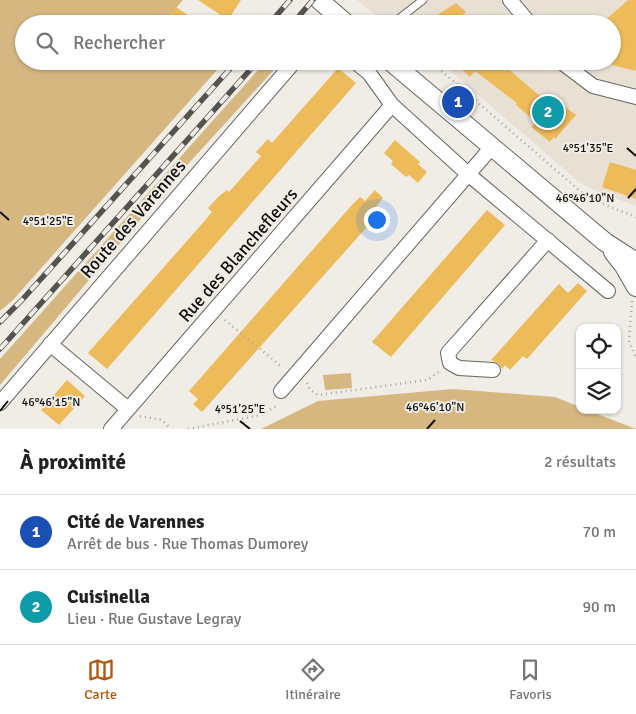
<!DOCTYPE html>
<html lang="fr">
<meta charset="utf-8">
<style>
body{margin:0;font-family:Signika,sans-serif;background:#f2f2f2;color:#222}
.controls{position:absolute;right:15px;bottom:15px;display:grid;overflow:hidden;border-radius:10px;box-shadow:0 1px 4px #0004}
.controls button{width:45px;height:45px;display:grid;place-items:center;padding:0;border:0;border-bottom:1px solid #e0e0e0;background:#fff;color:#222;font:25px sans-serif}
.you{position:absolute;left:376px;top:219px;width:18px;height:18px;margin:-12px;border:4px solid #fff;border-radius:50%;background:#1a73e8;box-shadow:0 0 0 8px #1a73e833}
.badge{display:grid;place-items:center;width:32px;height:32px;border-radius:50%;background:#b45309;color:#fff;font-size:16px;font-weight:700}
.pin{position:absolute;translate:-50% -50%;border:2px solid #fff;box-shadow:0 1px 5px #0006}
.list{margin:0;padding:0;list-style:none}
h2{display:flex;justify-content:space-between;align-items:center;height:65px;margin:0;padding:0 20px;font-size:21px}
h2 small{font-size:16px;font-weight:400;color:#767676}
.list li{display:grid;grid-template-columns:32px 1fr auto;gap:15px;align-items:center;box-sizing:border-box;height:75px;padding:0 20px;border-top:1px solid #e0e0e0}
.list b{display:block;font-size:19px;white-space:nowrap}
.list p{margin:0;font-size:16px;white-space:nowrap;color:#767676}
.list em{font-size:16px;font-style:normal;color:#767676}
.icon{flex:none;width:28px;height:28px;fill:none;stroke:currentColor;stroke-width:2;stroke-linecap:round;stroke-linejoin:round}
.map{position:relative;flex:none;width:636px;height:429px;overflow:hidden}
.search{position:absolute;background:#fff;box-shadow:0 1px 4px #0004;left:15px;right:15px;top:15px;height:55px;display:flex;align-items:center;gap:12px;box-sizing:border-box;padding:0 18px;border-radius:28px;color:#767676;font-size:19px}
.sheet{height:215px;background:#fff}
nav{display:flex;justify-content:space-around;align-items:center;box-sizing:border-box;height:70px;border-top:1px solid #e0e0e0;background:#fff;font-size:14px;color:#767676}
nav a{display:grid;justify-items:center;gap:2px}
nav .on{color:#b45309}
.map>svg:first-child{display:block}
.built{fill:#e8e0d3}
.green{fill:#d6b780}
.building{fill:#eebb5b}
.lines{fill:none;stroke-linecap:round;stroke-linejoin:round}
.service-casing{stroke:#68655f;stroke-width:9}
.minor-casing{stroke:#68655f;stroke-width:16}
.tertiary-casing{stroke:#68655f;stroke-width:20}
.path{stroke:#a8a5a0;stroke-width:2.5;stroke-dasharray:1 4;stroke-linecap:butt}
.service{stroke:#fff;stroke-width:7}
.minor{stroke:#fff;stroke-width:14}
.tertiary{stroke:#fff;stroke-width:18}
.rail-casing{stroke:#54534f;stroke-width:5.5}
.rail{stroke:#f0ede6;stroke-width:4;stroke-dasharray:11;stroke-linecap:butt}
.ticks{fill:none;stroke:#0f0e0c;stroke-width:2}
.labels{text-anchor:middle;stroke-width:4;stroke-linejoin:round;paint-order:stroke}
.street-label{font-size:18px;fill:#0f0e0c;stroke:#f0ede6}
.ticks-label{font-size:12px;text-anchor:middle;fill:#0f0e0c;stroke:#f0ede6;stroke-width:4;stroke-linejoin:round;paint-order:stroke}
</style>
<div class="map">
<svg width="636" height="429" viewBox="0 0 636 429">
<rect width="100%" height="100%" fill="#f0ede6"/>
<path class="built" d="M357,0H636V206L601,193L580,183L439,61H612V24H392L375,15Z"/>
<path class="green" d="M0,0H183L169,16L180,24H24V61H225L13,300L0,311Z
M266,61H282L179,174L0,385V359Z
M351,373L352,388L325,390L323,375Z
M453,389L555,397L580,407V410H587L636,429H261L318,401Z"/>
<path class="building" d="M198,0H241L228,20Z
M628,0H636V71L612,65V24H601Z
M456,3L466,12L460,18V24H423Z
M176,7L201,24H180L169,16Z
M452,61H499L555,109L560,103L576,115L555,139L554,137L550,142L531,127L536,122L516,105L517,103L475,71L470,77Z
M338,68L356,83L107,369L88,353L201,225L212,212L208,208L218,197L227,190L229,192L261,156L256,152L268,139L272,143Z
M395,140L420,162L418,164L427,172L418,183L409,175L406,177L391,164L393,161L384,153Z
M610,162L636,170V199L602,187Z
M375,190L383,198L374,209L378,213L374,218L376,220L368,229L366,228L202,412L193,404L198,399L189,391L351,206L360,197L365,201Z
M487,210L505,225L391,357L372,342Z
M578,283L587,291L527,359L523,356L510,370L505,365L502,369L498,363L491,360L559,284L568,293Z
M67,380L85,396L59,425L41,410Z"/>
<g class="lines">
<g class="service-casing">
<path id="service" d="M392,24L423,0"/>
</g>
<g class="minor-casing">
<path id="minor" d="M510,0L530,24
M354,61L369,73L392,105L468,174L608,291
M560,61L593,86L636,97
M50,344L128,409
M493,370L459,368L450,363L448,353L548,240
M281,391L491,148
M0,403L295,61
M111,429L392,105"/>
</g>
<g class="tertiary-casing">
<path id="tertiary" d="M319,0L347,24
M390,61L605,242L636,262
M613,252L624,266L636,287"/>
</g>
<path class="path" d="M430,61L581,192L608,206L636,217
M632,301L629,341L636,358
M225,320L282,367
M307,383L310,390L318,395L427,380L439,372
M140,416L162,420L171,429
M188,429L261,415L278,405"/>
<use href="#service" class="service"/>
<use href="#minor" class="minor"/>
<use href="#tertiary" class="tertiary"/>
<g class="rail-casing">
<path id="rail" d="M269,24L290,0
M292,24L313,0
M0,322L22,300L237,61
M0,349L258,61"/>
</g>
<use href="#rail" class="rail"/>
</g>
<path class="ticks" d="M627,148L636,156M628,198L636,189M0,212L9,220M0,411L8,401M240,421L250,429M427,429L435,420"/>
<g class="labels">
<g class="street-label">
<text transform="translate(133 219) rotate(-49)" y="6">Route des Varennes</text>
<text transform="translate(238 255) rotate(-49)" y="6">Rue des Blanchefleurs</text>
</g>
</g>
<g class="ticks-label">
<text x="588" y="152">4°51'35"E</text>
<text x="585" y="202">46°46'10"N</text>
<text x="48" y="225">4°51'25"E</text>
<text x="51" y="406">46°46'15"N</text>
<text x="435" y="411">46°46'10"N</text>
<text x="240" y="413">4°51'25"E</text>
</g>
</svg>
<div class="controls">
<button><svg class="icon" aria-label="locate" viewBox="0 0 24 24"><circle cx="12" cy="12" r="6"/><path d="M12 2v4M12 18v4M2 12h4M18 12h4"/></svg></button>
<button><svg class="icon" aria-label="layers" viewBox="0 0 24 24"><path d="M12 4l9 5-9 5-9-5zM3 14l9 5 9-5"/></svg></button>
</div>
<div class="you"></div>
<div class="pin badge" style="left:458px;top:102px;background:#1a4fb4">1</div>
<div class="pin badge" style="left:548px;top:112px;background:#0f9aa8">2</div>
<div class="search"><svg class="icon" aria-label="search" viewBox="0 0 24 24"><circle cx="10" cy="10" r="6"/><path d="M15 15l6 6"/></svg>Rechercher</div>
</div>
<section class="sheet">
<h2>À proximité<small>2 résultats</small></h2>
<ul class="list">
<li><span class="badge" style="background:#1a4fb4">1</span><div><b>Cité de Varennes</b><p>Arrêt de bus · Rue Thomas Dumorey</p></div><em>70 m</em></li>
<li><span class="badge" style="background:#0f9aa8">2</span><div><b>Cuisinella</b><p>Lieu · Rue Gustave Legray</p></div><em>90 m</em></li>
</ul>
</section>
<nav>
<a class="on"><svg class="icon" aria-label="map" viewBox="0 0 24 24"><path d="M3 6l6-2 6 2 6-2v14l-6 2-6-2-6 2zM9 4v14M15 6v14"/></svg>Carte</a>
<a><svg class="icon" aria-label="directions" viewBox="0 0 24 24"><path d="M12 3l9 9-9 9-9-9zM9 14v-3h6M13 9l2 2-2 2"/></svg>Itinéraire</a>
<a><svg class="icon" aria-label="saved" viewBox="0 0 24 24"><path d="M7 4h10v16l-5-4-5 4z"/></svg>Favoris</a>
</nav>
